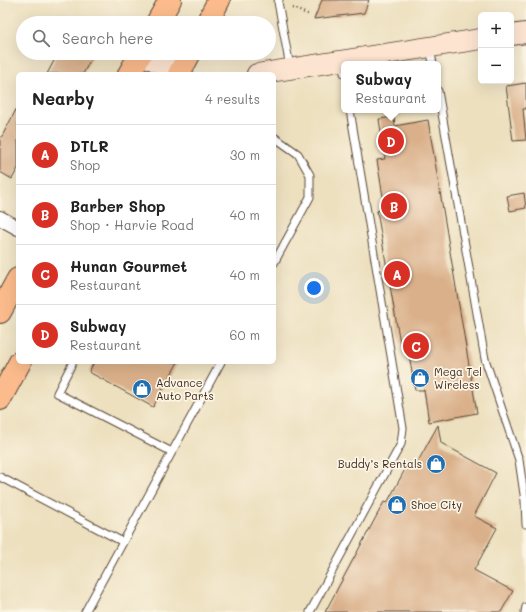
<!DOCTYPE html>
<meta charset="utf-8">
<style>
body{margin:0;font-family:Mali,sans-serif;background:#f6f6f6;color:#222}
.controls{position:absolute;right:12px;top:12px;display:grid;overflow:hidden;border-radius:6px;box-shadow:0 4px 16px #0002}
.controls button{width:36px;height:36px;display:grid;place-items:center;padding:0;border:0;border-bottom:1px solid #e0e0e0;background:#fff;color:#222;font:20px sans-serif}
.you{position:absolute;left:314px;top:288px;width:14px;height:14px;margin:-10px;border:3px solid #fff;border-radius:50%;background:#1a73e8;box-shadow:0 0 0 6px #1a73e833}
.badge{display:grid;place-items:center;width:26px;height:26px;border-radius:50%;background:#d93025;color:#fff;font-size:13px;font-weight:700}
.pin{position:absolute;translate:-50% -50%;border:2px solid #fff;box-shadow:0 1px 4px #0006}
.popup{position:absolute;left:341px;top:61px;width:100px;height:52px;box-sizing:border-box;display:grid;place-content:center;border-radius:6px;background:#fff;filter:drop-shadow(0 1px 3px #0005);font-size:13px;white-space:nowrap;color:#767676}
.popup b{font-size:15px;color:#222}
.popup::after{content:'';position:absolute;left:50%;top:100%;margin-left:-8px;border:8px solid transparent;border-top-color:#fff}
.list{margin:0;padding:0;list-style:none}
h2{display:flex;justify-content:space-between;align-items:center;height:52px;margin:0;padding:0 16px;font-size:17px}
h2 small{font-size:13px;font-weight:400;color:#767676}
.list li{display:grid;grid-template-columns:26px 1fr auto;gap:12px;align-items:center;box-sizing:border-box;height:60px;padding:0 16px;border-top:1px solid #e0e0e0}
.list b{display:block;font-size:15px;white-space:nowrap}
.list p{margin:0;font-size:13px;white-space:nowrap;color:#767676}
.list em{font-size:13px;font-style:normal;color:#767676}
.icon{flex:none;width:22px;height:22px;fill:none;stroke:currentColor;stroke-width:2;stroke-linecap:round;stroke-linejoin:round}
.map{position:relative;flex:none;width:526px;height:612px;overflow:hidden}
.search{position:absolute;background:#fff;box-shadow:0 4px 16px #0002;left:16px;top:16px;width:260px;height:44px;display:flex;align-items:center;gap:10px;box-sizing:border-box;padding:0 14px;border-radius:22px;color:#767676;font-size:15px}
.panel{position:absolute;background:#fff;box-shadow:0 4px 16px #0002;left:16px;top:72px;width:260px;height:292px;border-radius:6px}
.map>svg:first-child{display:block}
.building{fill:#dab08a}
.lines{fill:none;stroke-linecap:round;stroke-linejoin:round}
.lane-casing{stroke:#564536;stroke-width:9}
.street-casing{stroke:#564536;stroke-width:16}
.secondary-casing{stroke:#564536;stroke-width:22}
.highway-casing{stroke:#564536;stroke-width:24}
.path{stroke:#564536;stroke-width:2.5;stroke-dasharray:1 3;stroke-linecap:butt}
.lane{stroke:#fff;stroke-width:7}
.street{stroke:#fff;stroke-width:14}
.secondary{stroke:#fde4d1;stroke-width:20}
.highway{stroke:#fbbb8c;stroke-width:22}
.labels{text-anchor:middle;stroke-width:3.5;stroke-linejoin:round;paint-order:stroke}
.poi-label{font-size:11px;fill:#3b2a1e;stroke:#fcf5e5;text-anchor:start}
</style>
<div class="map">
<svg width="526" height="612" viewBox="0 0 526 612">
<rect width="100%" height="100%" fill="#fcf5e5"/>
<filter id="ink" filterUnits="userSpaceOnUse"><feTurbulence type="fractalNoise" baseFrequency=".025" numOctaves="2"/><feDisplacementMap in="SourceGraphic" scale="8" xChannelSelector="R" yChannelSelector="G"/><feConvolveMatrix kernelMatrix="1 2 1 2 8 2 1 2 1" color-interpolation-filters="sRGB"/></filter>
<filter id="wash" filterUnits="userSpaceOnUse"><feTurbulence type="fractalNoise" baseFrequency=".012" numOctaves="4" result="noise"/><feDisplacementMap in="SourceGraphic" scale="16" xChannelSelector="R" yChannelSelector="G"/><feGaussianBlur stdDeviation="0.9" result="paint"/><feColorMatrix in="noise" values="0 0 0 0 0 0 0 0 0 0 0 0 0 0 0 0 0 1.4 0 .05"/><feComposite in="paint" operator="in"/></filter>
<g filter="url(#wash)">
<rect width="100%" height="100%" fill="#ede0bf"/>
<g id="blocks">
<path class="building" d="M322,0H369L364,13L314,19Z
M58,53H94L83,74H47Z
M526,83V109H523L526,140L513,141L506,86Z
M18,106V168L12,179L0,172V140Z
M394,117L395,126L428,120L477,413L429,422L424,390H415L407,343H400L377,211L385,209L377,160L385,159L379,119Z
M524,193L526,208L510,211L507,196Z
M94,362H178L153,407L89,372Z
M438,425L441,443L496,473L474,516L497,528L474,570L513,591L501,612H325L384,502L387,503L409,462L416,465Z"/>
</g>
</g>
<g filter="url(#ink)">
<use href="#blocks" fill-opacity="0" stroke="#564536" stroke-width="1"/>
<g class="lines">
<g class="lane-casing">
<path id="lane" d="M279,0L278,2L290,67
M430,47L433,64
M342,61L344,73
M438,91L485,359L519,460L525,501L526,524
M274,137L298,154L310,175V197L274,263
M73,362L57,393L172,452
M0,477L123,542
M85,612L221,362
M310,612L401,444L403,428L350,110
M525,612L526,607"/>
</g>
<g class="street-casing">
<path id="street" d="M0,218L18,228"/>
</g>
<g class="secondary-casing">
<path id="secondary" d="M511,35L526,33
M140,54L182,74
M257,74L481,39"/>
</g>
<g class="highway-casing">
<path id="highway" d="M157,23L170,0
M207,23L219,0
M129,74L141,53
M179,74L190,53
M0,312L18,279
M0,399L20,362"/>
</g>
<path class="path" d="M292,8L310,15"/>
<use href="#lane" class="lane"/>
<use href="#street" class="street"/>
<use href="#secondary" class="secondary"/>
<use href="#highway" class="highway"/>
</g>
</g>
<defs>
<g id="shop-disc" transform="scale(1)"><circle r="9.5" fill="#1f6fb2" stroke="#fcf5e5"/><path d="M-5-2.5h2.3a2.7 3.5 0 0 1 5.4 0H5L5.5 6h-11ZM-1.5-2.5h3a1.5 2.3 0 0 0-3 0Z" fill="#fff"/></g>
</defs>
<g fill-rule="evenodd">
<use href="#shop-disc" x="420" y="378"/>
<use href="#shop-disc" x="142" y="389"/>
<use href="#shop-disc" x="436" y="464"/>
<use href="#shop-disc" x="397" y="505"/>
</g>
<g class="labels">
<g class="poi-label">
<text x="434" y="376">Mega Tel<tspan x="434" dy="13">Wireless</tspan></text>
<text x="156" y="387">Advance<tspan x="156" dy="13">Auto Parts</tspan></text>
<text x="422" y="468" text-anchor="end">Buddy’s Rentals</text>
<text x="411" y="509">Shoe City</text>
</g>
</g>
</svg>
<div class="controls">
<button>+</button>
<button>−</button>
</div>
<div class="you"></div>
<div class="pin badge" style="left:397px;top:274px">A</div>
<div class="pin badge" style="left:394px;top:206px">B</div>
<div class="pin badge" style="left:416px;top:346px">C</div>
<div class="pin badge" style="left:391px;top:141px">D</div>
<div class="popup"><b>Subway</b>Restaurant</div>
<div class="search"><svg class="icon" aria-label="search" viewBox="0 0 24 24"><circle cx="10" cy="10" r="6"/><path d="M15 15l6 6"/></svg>Search here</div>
<section class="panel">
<h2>Nearby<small>4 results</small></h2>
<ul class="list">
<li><span class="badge">A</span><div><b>DTLR</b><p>Shop</p></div><em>30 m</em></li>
<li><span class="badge">B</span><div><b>Barber Shop</b><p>Shop · Harvie Road</p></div><em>40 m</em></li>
<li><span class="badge">C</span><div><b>Hunan Gourmet</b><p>Restaurant</p></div><em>40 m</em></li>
<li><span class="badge">D</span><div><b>Subway</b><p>Restaurant</p></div><em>60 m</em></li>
</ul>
</section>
</div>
